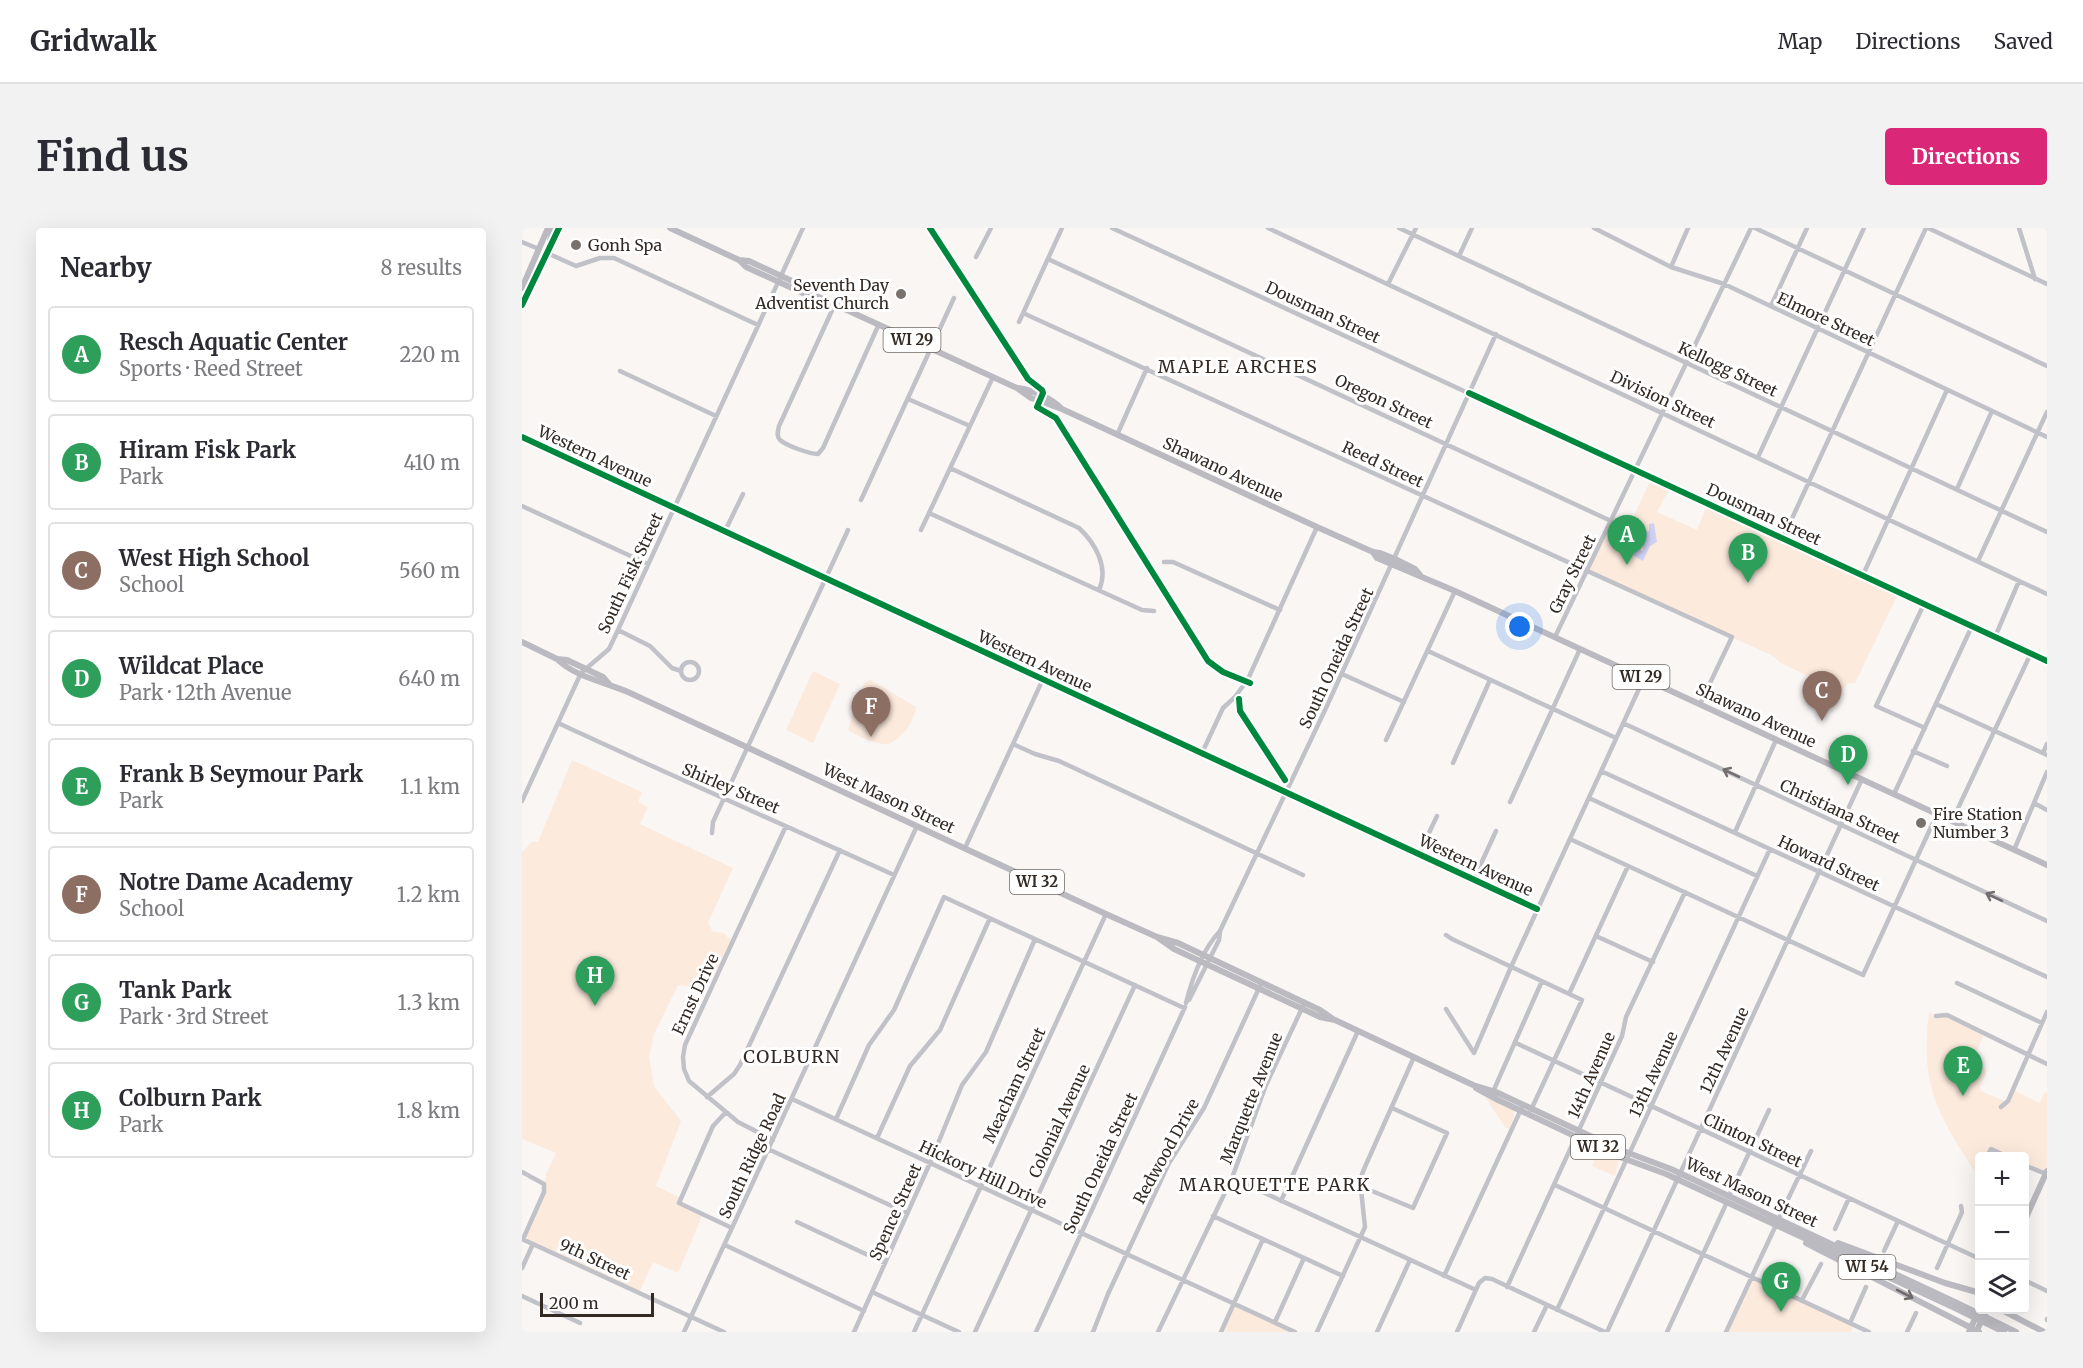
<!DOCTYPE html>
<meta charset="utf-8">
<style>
body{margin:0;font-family:Merriweather,serif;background:#f2f2f3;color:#2b2b33}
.controls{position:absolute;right:18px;bottom:18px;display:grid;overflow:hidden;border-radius:6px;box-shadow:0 6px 24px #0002}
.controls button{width:54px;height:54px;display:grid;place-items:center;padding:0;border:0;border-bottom:2px solid #e1e1e2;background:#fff;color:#2b2b33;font:30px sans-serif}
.scale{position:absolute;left:18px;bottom:15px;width:114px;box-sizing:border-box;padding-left:6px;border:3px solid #332a23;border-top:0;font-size:16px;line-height:21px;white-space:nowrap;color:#332a23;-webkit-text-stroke:4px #fff;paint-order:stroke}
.you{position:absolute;left:998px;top:399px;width:21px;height:21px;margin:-15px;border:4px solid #fff;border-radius:50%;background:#1a73e8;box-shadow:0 0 0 9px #1a73e833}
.badge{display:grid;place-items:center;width:39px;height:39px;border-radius:50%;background:#db2777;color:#fff;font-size:20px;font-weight:700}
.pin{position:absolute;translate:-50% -50px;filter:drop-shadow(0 2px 3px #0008)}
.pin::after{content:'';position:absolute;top:32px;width:21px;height:18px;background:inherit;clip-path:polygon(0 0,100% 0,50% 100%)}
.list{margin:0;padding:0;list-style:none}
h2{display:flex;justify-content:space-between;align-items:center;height:78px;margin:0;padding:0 24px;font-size:26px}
h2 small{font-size:20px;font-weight:400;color:#7c7c81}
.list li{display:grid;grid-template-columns:39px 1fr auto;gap:18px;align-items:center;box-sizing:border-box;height:96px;margin:0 12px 12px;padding:0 12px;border:2px solid #e1e1e2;border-radius:6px}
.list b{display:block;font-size:22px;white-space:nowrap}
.list p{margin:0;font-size:20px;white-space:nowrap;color:#7c7c81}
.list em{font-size:20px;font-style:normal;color:#7c7c81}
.icon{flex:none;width:33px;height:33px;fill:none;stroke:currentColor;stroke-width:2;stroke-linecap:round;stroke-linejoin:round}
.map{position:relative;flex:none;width:1525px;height:1104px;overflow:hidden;border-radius:6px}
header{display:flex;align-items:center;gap:36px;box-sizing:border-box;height:84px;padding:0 30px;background:#fff;border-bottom:2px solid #e1e1e2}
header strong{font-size:28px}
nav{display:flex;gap:33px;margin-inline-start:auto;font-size:21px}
.intro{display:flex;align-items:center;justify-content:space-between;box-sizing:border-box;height:144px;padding:0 36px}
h1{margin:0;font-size:42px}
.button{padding:15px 27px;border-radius:6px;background:#db2777;color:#fff;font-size:21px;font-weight:700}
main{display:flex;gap:36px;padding:0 36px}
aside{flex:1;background:#fff;border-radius:6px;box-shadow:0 6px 24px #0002}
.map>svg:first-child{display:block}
.green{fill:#fceadd}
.water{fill:#d1d2f3}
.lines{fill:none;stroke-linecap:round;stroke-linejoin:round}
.minor{stroke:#c1c1c8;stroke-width:4.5}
.major{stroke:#babac0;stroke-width:6}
.major-bridge{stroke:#babac0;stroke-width:6}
.cycleway-casing{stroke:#fff;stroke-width:10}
.cycleway{stroke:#00873e;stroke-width:6}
.oneway{stroke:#736e6d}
.oneway2{stroke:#706b6a}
.poi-dot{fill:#78716c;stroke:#fff;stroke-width:2}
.labels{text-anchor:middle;stroke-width:6;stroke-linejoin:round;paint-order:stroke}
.shield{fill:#fff;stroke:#706a65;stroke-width:1.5}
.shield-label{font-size:15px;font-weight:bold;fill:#332a23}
.poi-label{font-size:16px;fill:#332a23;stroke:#fff;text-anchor:start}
.street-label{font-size:16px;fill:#332a23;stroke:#fff}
.neighbourhood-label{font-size:18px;letter-spacing:1.5px;fill:#332a23;stroke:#fff}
</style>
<header>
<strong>Gridwalk</strong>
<nav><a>Map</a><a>Directions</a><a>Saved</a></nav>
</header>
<div class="intro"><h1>Find us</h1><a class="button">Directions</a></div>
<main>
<aside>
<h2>Nearby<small>8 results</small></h2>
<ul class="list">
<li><span class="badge" style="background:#2e9e5b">A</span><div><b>Resch Aquatic Center</b><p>Sports · Reed Street</p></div><em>220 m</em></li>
<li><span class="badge" style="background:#2e9e5b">B</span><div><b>Hiram Fisk Park</b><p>Park</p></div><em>410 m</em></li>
<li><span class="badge" style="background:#8d6e63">C</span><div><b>West High School</b><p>School</p></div><em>560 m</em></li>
<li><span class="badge" style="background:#2e9e5b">D</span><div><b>Wildcat Place</b><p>Park · 12th Avenue</p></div><em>640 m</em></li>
<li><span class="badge" style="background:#2e9e5b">E</span><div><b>Frank B Seymour Park</b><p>Park</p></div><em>1.1 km</em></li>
<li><span class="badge" style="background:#8d6e63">F</span><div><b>Notre Dame Academy</b><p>School</p></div><em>1.2 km</em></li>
<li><span class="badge" style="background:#2e9e5b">G</span><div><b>Tank Park</b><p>Park · 3rd Street</p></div><em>1.3 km</em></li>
<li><span class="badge" style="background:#2e9e5b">H</span><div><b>Colburn Park</b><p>Park</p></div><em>1.8 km</em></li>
</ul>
</aside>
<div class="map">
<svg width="1525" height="1104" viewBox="0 0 1525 1104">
<rect width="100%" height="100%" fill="#f9f6f4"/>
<path class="green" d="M1130,249L1149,258L1135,284L1175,302L1186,275L1377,364L1333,455H1326L1319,464L1257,434L1253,429L1065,342L1091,288L1108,296Z
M291,443L318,456L291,515L264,502Z
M349,452L394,479C392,493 381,511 366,516C358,518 332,507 326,502L337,466L343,454Z
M50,532L120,564L116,574L126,579L118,596L211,640L186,695L191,704L202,705L206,710L211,712L194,749L189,747C182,759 170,760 156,757L132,806L127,829L132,858L159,893L134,958L159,970L157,975L181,986L156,1045L131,1034L117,1065L1,1011L22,964L24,946L34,925L0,911V624L10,614H16Z
M1407,784L1414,788L1422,787L1462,806L1451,832L1465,843L1458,859L1459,863L1485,874L1491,862L1518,875L1523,864L1525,865V946L1503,937L1502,928H1484L1469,922L1465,928H1458L1457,948L1453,944C1415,884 1398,859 1407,784Z
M963,869L992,883V888L987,901L983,899Z
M1077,922L1097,932L1093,948L1070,938Z
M1230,1049L1332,1097L1329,1104H1204Z
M712,1076L773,1104H699Z"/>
<path class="water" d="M1132,295L1135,314L1128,318L1121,333L1112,328L1111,317V315L1118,319L1119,323H1121L1122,303H1127V296Z"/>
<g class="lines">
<path class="minor" d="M590,0L1525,433
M746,0L1525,366
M877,0L1525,304
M1072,0L1149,39L1202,56L1525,209
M1233,0L1525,138
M1406,0L1525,56
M1497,0L1513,51
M0,14L17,21
M25,25L54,38L78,30H92L236,97
M937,28L950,0
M454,29L469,0
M526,31L1089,293
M1149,39L1166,0
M866,56L894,0
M313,76L257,198C256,203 254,208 258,212C265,218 288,226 296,226L301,220L357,96
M1249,78L1285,0
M501,85L1210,409L1178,476
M497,94L540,0
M98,143L194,188
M386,171L448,198
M595,207L625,140
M0,209L1015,681
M1236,229L1342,0
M428,240L557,300C574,316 587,340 577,362
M1435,261L1470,183
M339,272L432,70
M0,278L126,336
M407,285L620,382L632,383
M399,302L471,149
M203,303L221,266
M1261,310L1404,0
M1456,333L1525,184
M642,334H651L758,382
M1341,347L1425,162
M1402,376L1354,478L1403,500
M96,402L128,418L150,440L159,443
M1033,409L1229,0
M1473,409L1497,353
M906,423L1094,510
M159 443a9 9 0 1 1 18 0a9 9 0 1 1-18 0Z
M820,446L882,474
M1414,476L1525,527
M36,495C148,547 260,596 372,647
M1101,495L1525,693
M864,512L933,363
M491,516L513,526L537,533L781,647
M1391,523L1425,538
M680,525L701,480L713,469L726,451L795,299
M1521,525L1525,516
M931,535L968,452
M1079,543L1525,749
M1372,566L1450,398
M1067,570L1235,648
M0,573L59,445L87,421L96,402L281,0
M988,574L1058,421
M1512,575L1525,582
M1430,593L1509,425
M1213,604L1254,512
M190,605L191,594L326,302
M1048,611L1341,747L1415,586
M443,620L521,451
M1492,622L1525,544
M897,626L915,588
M952,651L974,603
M924,707L930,711L1060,772L1009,882
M1074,708L1131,734
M1435,755L1520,795
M1047,766L1106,638
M667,772L697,712L698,703
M664,775C670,751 681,721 698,703L804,480L974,106
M924,781L952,825L989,739L1122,450
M1414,788L1425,787L1525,836
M994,815L1458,1031
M970,866L1020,753
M185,869L212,846L218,837L318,622
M270,871L773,1104
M1479,879L1486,873L1525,784
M204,884L191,898L157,975L210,1000
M314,891L347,817L372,782L422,669L662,780
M355,910L388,838L418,802L468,690
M251,912L216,894L167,853L162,841L161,829L163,817L264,598
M246,921L385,985
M1465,928L1469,921L1484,928
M1502,937L1524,946
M0,944L22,956V964L1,1011
M710,950L954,1062
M1033,957L1347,1104
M839,963H850L891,980L925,905L870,880
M1207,968L1247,882
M759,973L836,803
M691,988L821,1048
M1256,992L1289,923
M275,994L363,1035
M1313,1001L1327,970
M0,1011L202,1104
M203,1017L342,1083
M1362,1023L1376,993
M0,1040L11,1016
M1415,1040L1440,984L1439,978
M922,1048L1001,877
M1502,1052L1525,1063
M985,1059L1100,808L1104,789L1163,664
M350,1064L437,1104
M0,1068L58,1095
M1280,1072L1299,1036
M1035,1082L1248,621
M1525,1092V1091
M753,1094L782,1030
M1328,1095L1344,1059
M162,1104L395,598
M332,1104L408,935L440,857L464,824L513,711
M392,1104L584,686
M453,1104L613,757
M514,1104L663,779
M571,1104L586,1066L647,935L682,880L738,758
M636,1104L710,950L744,857L781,778
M699,1104L741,1011
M795,1104L843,999L838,952L842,941L892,829
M855,1104L888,1032
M935,1104L957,1055L963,1050L970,1051L1083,1104
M1012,1104L1025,1077
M1085,1104L1340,551
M1145,1104L1205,974
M1204,1104L1254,997
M1385,1104L1394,1085"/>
<path class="major" d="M148,0L217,32L227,33L285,60L291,67
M28,13L31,0
M217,32L224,39L283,66L292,67L495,160L509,170L540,181L795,299L851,324L858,325L873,331L893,341L898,347
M0,60L26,0
M0,77L37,0
M496,160C510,162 530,170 540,181
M851,324L855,330L933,363L1525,637
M0,414L35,431L45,432L64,441L81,449L87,456
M35,431C53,449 83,454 106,464L584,686L635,709L656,715L798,782L811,791
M635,709L652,721L798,789L813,792L951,857L974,864L1096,921L1149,941L1435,1075
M954,860L976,872L1095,928L1144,946L1433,1080
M1502,994L1525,943
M1284,1015L1457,1104
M1316,1015L1423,1055L1458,1065
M1480,1082L1522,1104
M1447,1104L1458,1080
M1454,1104L1465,1082"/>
<path class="major-bridge" d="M1435,1075L1494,1104
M1433,1080L1482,1104"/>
<g class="cycleway-casing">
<path id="cycleway" d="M408,0L506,151L520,162L521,165L515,179L534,190L686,433L701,444L728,455
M0,77L37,0
M947,165L1525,433
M0,209L1015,681
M717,471L718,483L763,552"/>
</g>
<use href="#cycleway" class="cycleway"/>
</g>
<defs><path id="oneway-shaft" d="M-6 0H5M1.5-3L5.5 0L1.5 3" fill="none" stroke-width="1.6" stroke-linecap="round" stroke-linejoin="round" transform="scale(1.5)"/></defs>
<g class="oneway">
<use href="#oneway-shaft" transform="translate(1209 545) rotate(-155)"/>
<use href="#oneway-shaft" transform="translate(1472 669) rotate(-155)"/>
</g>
<use class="oneway2" href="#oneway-shaft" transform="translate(1383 1066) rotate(27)"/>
<g class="poi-dot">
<circle cx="54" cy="17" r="6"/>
<circle cx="379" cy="66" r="6"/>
<circle cx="1399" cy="595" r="6"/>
</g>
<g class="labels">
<g class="shield">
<rect x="361.5" y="100" width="57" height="24" rx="4.5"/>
<rect x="1090.5" y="437" width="57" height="24" rx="4.5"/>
<rect x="488" y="642" width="54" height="24" rx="4.5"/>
<rect x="1049" y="907" width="54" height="24" rx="4.5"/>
<rect x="1316.5" y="1027" width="57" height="24" rx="4.5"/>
</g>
<g class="shield-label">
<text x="390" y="117">WI 29</text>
<text x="1119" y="454">WI 29</text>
<text x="515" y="659">WI 32</text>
<text x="1076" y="924">WI 32</text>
<text x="1345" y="1044">WI 54</text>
</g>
<g class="poi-label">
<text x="66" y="23">Gonh Spa</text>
<text x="367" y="63" text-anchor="end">Seventh Day<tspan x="367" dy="18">Adventist Church</tspan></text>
<text x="1411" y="592">Fire Station<tspan x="1411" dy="18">Number 3</tspan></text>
</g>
<g class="street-label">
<text transform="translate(801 84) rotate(25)" y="6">Dousman Street</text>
<text transform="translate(1304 91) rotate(25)" y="6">Elmore Street</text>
<text transform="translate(1206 141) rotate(25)" y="6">Kellogg Street</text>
<text transform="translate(1141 171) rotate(25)" y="6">Division Street</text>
<text transform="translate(862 173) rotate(25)" y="6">Oregon Street</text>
<text transform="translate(73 228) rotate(25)" y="6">Western Avenue</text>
<text transform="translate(861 236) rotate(25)" y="6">Reed Street</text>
<text transform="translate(701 241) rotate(25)" y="6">Shawano Avenue</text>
<text transform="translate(1242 286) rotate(25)" y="6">Dousman Street</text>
<text transform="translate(108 345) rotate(-65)" y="6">South Fisk Street</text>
<text transform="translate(1050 346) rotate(-64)" y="6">Gray Street</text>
<text transform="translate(814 430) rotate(-65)" y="6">South Oneida Street</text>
<text transform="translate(513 433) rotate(25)" y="6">Western Avenue</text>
<text transform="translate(1234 487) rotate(25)" y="6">Shawano Avenue</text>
<text transform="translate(209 560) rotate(23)" y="6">Shirley Street</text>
<text transform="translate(367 570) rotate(25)" y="6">West Mason Street</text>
<text transform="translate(1318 583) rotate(25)" y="6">Christiana Street</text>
<text transform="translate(1307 635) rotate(25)" y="6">Howard Street</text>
<text transform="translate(954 637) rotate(25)" y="6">Western Avenue</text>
<text transform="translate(173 766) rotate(-65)" y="6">Ernst Drive</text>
<text transform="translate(1202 822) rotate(-65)" y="6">12th Avenue</text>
<text transform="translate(1131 846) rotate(-65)" y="6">13th Avenue</text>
<text transform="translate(1069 847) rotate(-66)" y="6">14th Avenue</text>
<text transform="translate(492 857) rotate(-65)" y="6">Meacham Street</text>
<text transform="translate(729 870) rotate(-68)" y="6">Marquette Avenue</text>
<text transform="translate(537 893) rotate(-65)" y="6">Colonial Avenue</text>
<text transform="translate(1231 912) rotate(25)" y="6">Clinton Street</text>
<text transform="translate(644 923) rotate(-61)" y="6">Redwood Drive</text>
<text transform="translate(230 928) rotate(-65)" y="6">South Ridge Road</text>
<text transform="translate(578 935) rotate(-65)" y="6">South Oneida Street</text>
<text transform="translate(461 946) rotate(25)" y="6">Hickory Hill Drive</text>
<text transform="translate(1230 964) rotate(25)" y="6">West Mason Street</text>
<text transform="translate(373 984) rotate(-66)" y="6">Spence Street</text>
<text transform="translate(73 1031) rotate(25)" y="6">9th Street</text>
</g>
<g class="neighbourhood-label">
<text x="716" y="145">MAPLE ARCHES</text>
<text x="270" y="835">COLBURN</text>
<text x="753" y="963">MARQUETTE PARK</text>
</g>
</g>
</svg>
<div class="controls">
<button>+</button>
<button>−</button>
<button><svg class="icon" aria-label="layers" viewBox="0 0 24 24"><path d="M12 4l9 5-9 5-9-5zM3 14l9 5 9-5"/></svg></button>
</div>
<div class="scale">200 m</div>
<div class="you"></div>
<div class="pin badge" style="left:1105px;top:337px;background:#2e9e5b">A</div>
<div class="pin badge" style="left:1226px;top:355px;background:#2e9e5b">B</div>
<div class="pin badge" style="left:1300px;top:493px;background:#8d6e63">C</div>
<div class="pin badge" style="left:1326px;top:557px;background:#2e9e5b">D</div>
<div class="pin badge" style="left:1441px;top:868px;background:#2e9e5b">E</div>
<div class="pin badge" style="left:349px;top:509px;background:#8d6e63">F</div>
<div class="pin badge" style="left:1259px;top:1084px;background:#2e9e5b">G</div>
<div class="pin badge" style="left:73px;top:778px;background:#2e9e5b">H</div>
</div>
</main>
